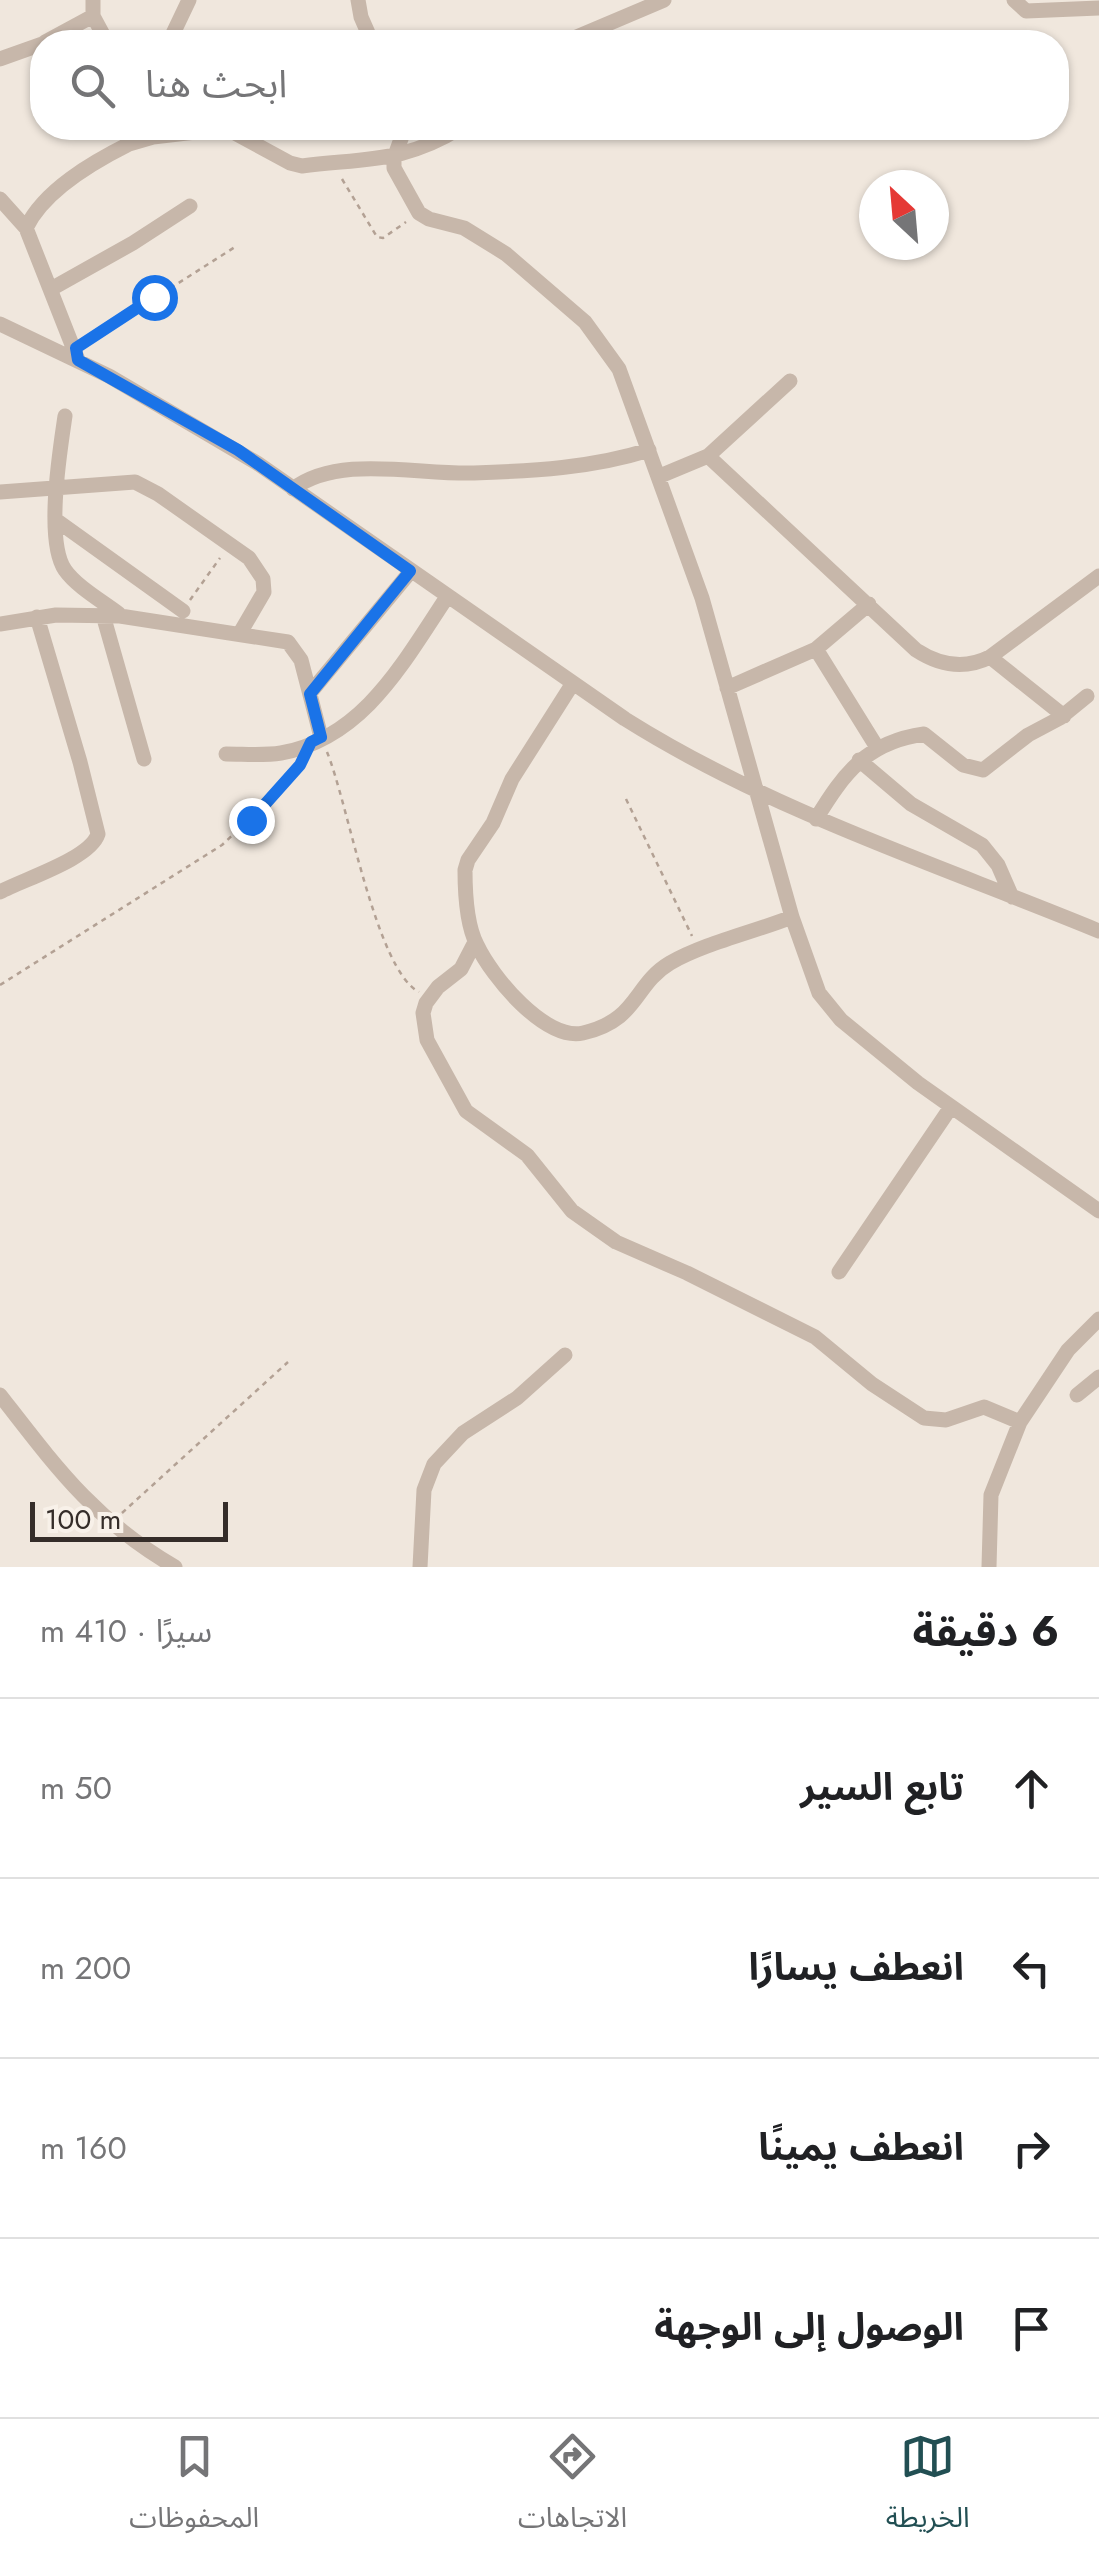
<!DOCTYPE html>
<html lang="ar">
<meta charset="utf-8">
<style>
body{margin:0;font-family:Jost,"Noto Sans Arabic",sans-serif;background:#f2f2f2;color:#202124;direction:rtl}
.compass{position:absolute;left:859px;top:170px;width:90px;height:90px;border-radius:50%;background:#fff;box-shadow:0 2px 8px #0004;rotate:334deg}
.scale{position:absolute;left:30px;bottom:25px;width:198px;box-sizing:border-box;padding-left:10px;border:5px solid #352d29;border-top:0;font-size:28px;line-height:35px;white-space:nowrap;color:#352d29;-webkit-text-stroke:8px #f8f1e9;paint-order:stroke}
.stop{position:absolute;width:30px;height:30px;margin:-22px;border:8px solid #1a73e8;border-radius:50%;background:#fff}
.stop.end{background:#1a73e8;border-color:#fff;box-shadow:0 2px 10px #0008}
.list{margin:0;padding:0;list-style:none}
h2{display:flex;justify-content:space-between;align-items:center;height:130px;margin:0;padding:0 40px;font-size:42px}
h2 small{font-size:32px;font-weight:400;color:#757577}
.list li{display:grid;grid-template-columns:65px 1fr auto;gap:30px;align-items:center;box-sizing:border-box;height:180px;padding:0 40px;border-top:2px solid #e0e0e0}
.list b{display:block;font-size:38px;white-space:nowrap}
.list em{font-size:32px;font-style:normal;color:#757577}
.icon{flex:none;width:55px;height:55px;fill:none;stroke:currentColor;stroke-width:2;stroke-linecap:round;stroke-linejoin:round}
.map{position:relative;flex:none;width:1099px;height:1567px;overflow:hidden;direction:ltr}
.search{position:absolute;background:#fff;box-shadow:0 2px 8px #0004;left:30px;right:30px;top:30px;height:110px;display:flex;align-items:center;gap:25px;box-sizing:border-box;padding:0 35px;border-radius:40px;color:#757577;font-size:38px}
.sheet{height:850px;background:#fff}
nav{display:flex;justify-content:space-around;align-items:center;box-sizing:border-box;height:140px;border-top:2px solid #e0e0e0;background:#fff;font-size:28px;color:#757577}
nav a{display:grid;justify-items:center;gap:5px}
nav .on{color:#224f53}
.map>svg:first-child{display:block}
.lines{fill:none;stroke-linecap:round;stroke-linejoin:round}
.path{stroke:#b3a194;stroke-width:2.5;stroke-dasharray:5 5;stroke-linecap:butt}
.minor{stroke:#c7b7aa;stroke-width:15}
.route{stroke:#1a73e8;stroke-width:12}
</style>
<div class="map">
<svg width="1099" height="1567" viewBox="0 0 1099 1567">
<rect width="100%" height="100%" fill="#f0e7dd"/>
<g class="lines">
<path class="path" d="M342,179L377,237L383,238L406,222
M86,342L235,247
M190,600L220,558
M327,752C348,803 376,970 419,992
M626,799L692,936
M0,985L222,845L273,797L302,762
M122,1513L288,1362"/>
<path class="minor" d="M93,0V16L107,42
M358,0L361,17L372,42
M1014,0L1026,11L1099,8
M45,42L93,16
M169,42L189,0
M565,42L664,0
M0,59L42,44
M405,128L394,158V168L419,213L429,219L464,228L506,254L585,322L619,369L702,598L792,917L819,993L841,1020L918,1083L1099,1211
M129,144L153,137L221,129L231,131L290,163L302,166C365,158 404,163 460,128
M0,199L26,228
M51,289L133,243L190,206
M0,324L109,376L257,463L625,719C773,812 939,865 1099,931
M78,360L26,228C44,190 93,162 129,144L132,128
M65,416C60,450 45,541 65,570C77,587 102,601 119,614
M708,456L916,650C939,665 964,670 990,657L1099,576
M660,476L708,456L790,381
M293,489C339,454 418,475 474,473C533,471 592,468 649,450
M0,492L135,482L158,494L249,558L263,579L264,592L240,633
M56,520L183,611
M103,615L144,759
M0,624L56,615L120,616L288,642L301,660L321,737
M816,649L878,749
M990,657L1064,716
M573,683L512,779L493,823L468,860L465,870C465,892 467,926 477,945C492,977 545,1041 583,1033C639,1020 633,985 670,963C705,943 754,932 792,917
M727,688L816,649L869,604
M310,693L411,571
M226,754C244,754 263,756 281,753C364,738 404,661 447,597
M859,760L911,804L982,845L998,865L1012,897
M816,819C844,773 867,742 924,734L963,765L983,770L1028,735L1060,718L1087,696
M0,892C24,879 90,859 98,834L80,762L37,617
M475,942L461,969L438,987L426,1003L423,1013L427,1040L466,1111L527,1155L572,1211L616,1242L687,1273L815,1337L872,1384L924,1418L946,1420L984,1407L1020,1422
M839,1272L951,1107
M0,1395C56,1467 94,1520 175,1567
M1077,1395L1099,1377
M420,1567L424,1490L434,1464L463,1433L517,1398L565,1355
M989,1567L991,1495L1020,1422L1068,1350L1099,1319"/>
</g>
<g class="lines">
<path class="route" d="M154,297L76,348L78,360L238,450L410,571L310,694L321,737L311,742L300,765L251,820"/>
</g>
</svg>
<svg class="compass" viewBox="-18 -18 36 36"><path d="M0-13l5 13h-10z" fill="#e53935"/><path d="M0 13l5-13h-10z" fill="#757577"/></svg>
<div class="scale">100 m</div>
<div class="stop" style="left:154px;top:297px"></div>
<div class="stop end" style="left:251px;top:820px"></div>
<div class="search"><svg class="icon" aria-label="search" viewBox="0 0 24 24"><circle cx="10" cy="10" r="6"/><path d="M15 15l6 6"/></svg>ابحث هنا</div>
</div>
<section class="sheet">
<h2>6 دقيقة<small>سيرًا · 410 m</small></h2>
<ul class="list">
<li><svg class="icon" aria-label="ahead" viewBox="0 0 24 24"><path d="M12 20V5M6 11l6-6 6 6"/></svg><div><b>تابع السير</b></div><em>50 m</em></li>
<li><svg class="icon" aria-label="left" viewBox="0 0 24 24"><path d="M17 20v-9H6M10 6l-5 5 5 5"/></svg><div><b>انعطف يسارًا</b></div><em>200 m</em></li>
<li><svg class="icon" aria-label="right" viewBox="0 0 24 24"><path d="M7 20v-9h11M14 6l5 5-5 5"/></svg><div><b>انعطف يمينًا</b></div><em>160 m</em></li>
<li><svg class="icon" aria-label="arrive" viewBox="0 0 24 24"><path d="M6 21V4h12l-3 4 3 4H6"/></svg><div><b>الوصول إلى الوجهة</b></div></li>
</ul>
</section>
<nav>
<a class="on"><svg class="icon" aria-label="map" viewBox="0 0 24 24"><path d="M3 6l6-2 6 2 6-2v14l-6 2-6-2-6 2zM9 4v14M15 6v14"/></svg>الخريطة</a>
<a><svg class="icon" aria-label="directions" viewBox="0 0 24 24"><path d="M12 3l9 9-9 9-9-9zM9 14v-3h6M13 9l2 2-2 2"/></svg>الاتجاهات</a>
<a><svg class="icon" aria-label="saved" viewBox="0 0 24 24"><path d="M7 4h10v16l-5-4-5 4z"/></svg>المحفوظات</a>
</nav>
